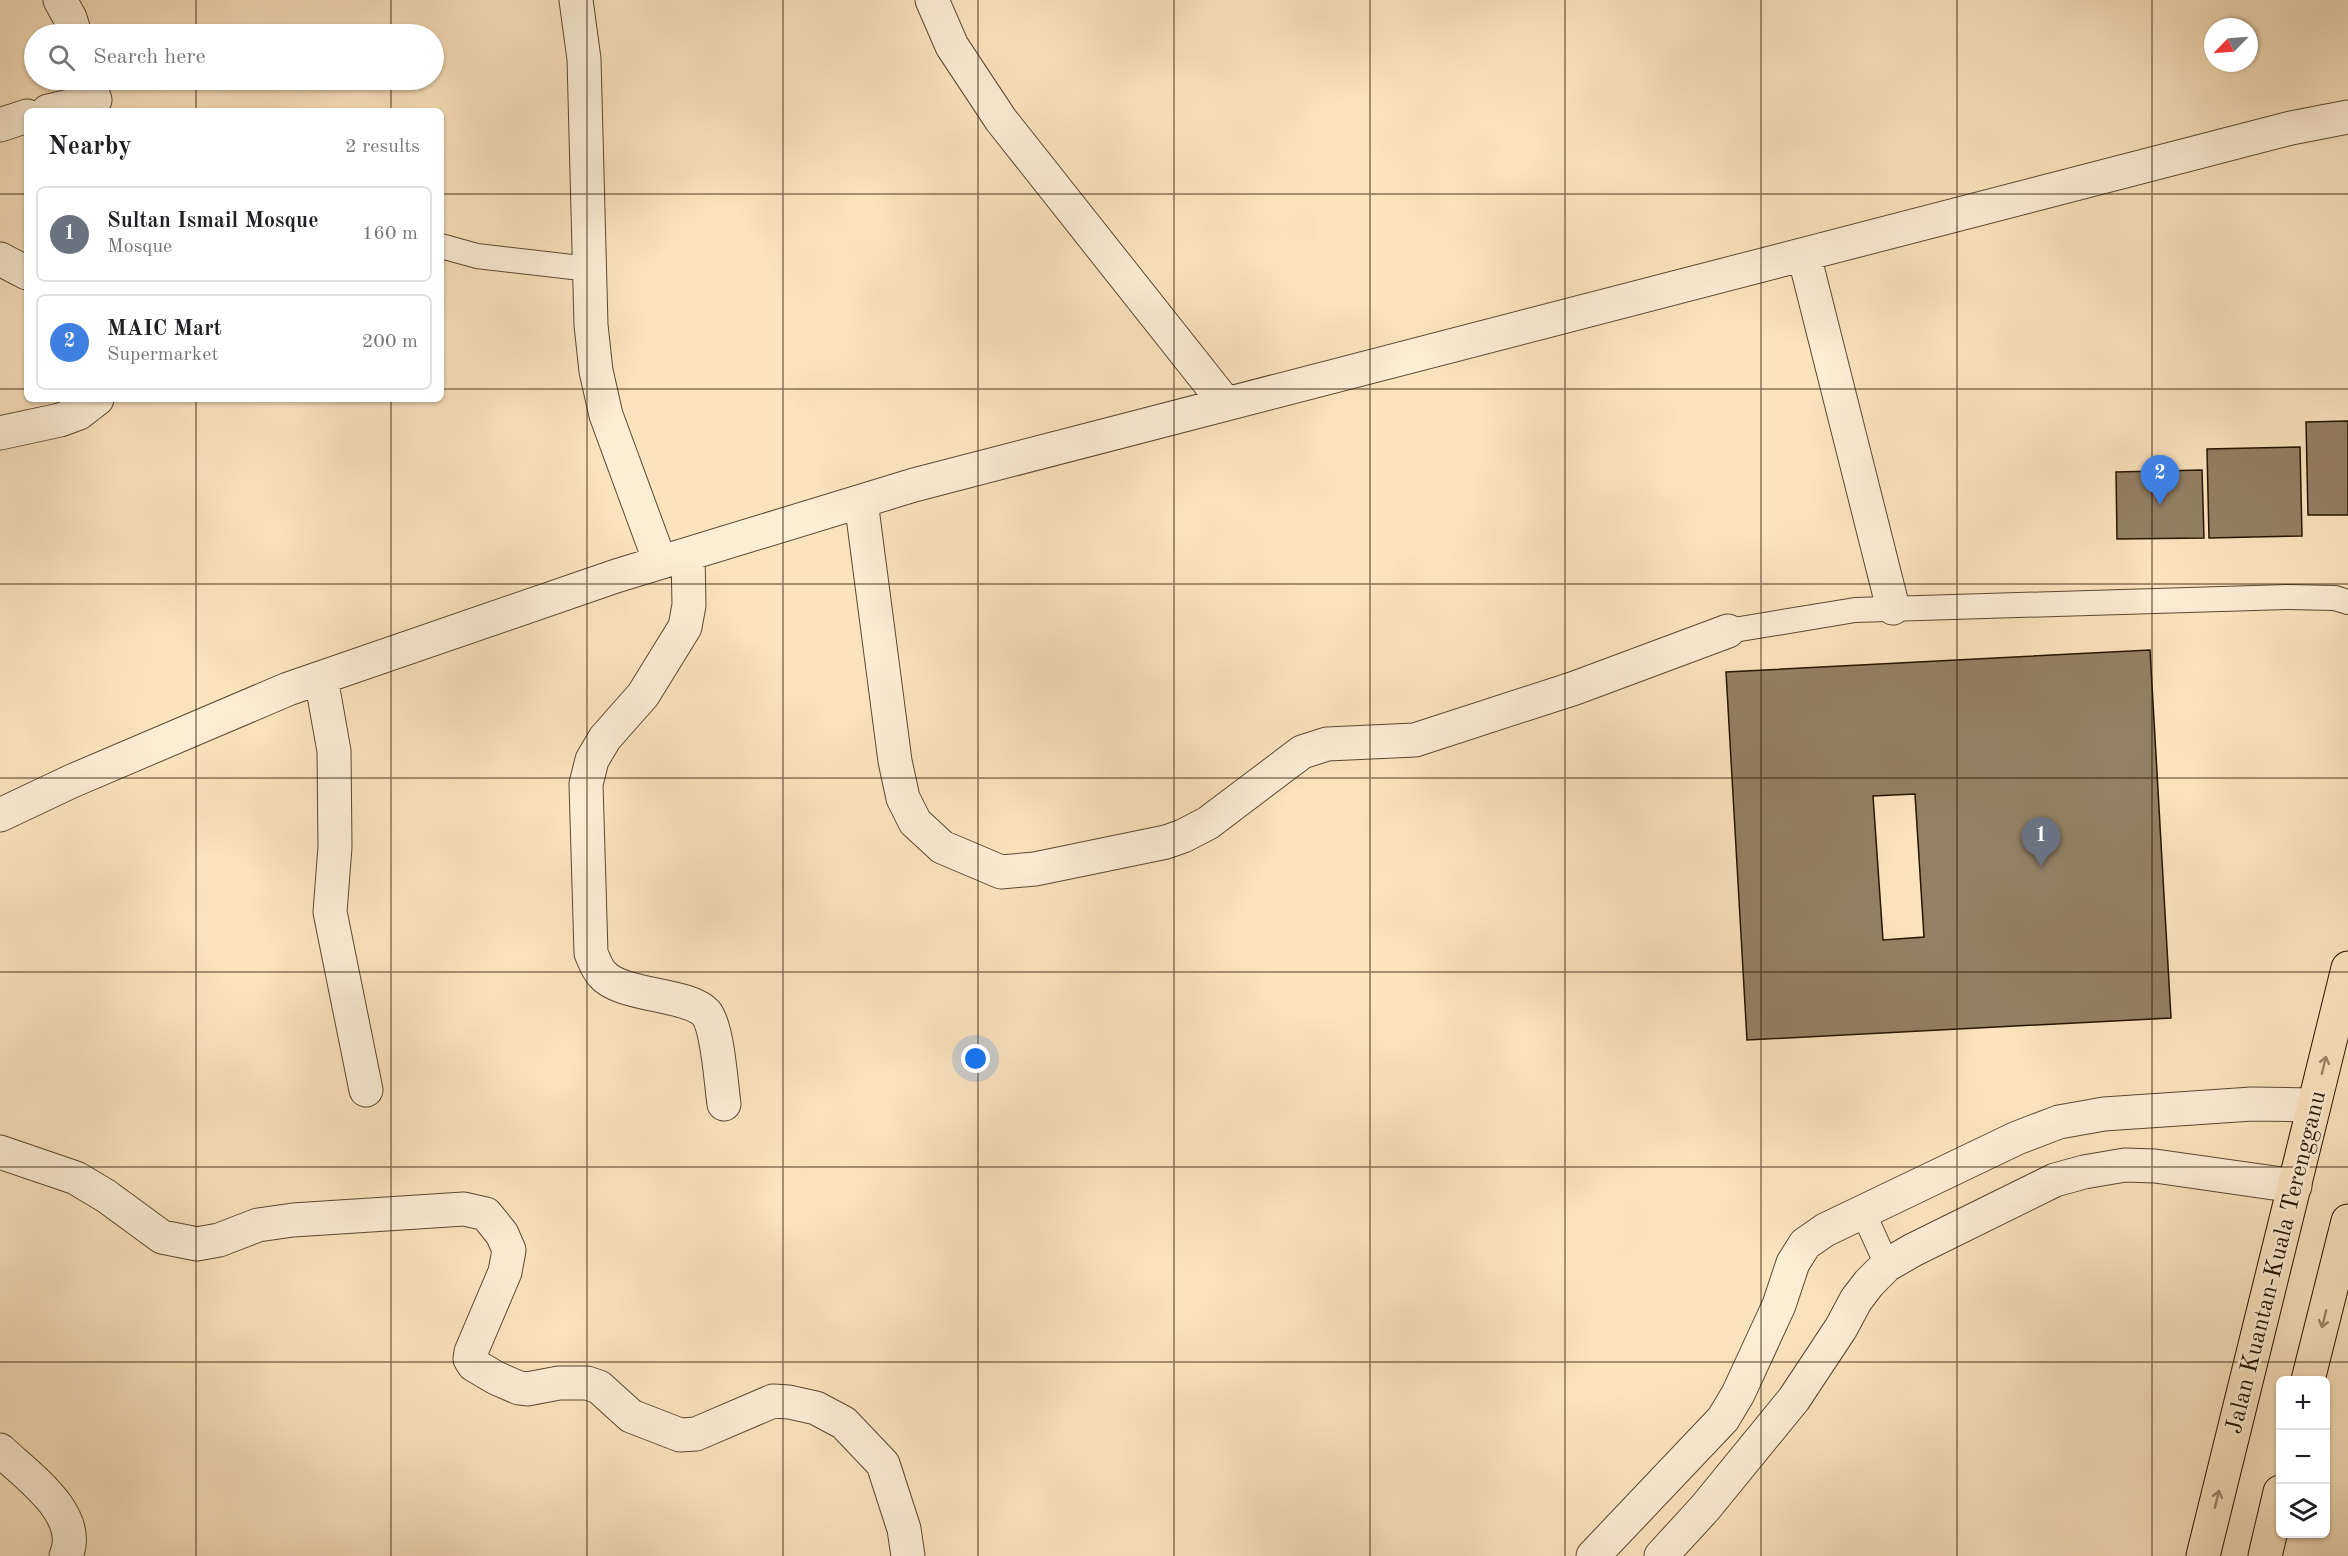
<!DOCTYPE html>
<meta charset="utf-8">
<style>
body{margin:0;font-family:"Old Standard TT",serif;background:#f6f6f6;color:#202124}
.controls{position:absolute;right:18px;bottom:18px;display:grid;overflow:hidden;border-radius:9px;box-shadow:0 2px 4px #0004}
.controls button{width:54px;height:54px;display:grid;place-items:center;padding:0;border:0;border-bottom:2px solid #e0e0e0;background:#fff;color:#202124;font:30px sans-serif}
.compass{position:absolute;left:2204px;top:18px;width:54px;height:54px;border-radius:50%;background:#fff;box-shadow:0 2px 4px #0004;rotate:245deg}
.you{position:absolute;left:976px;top:1059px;width:21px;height:21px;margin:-15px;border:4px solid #fff;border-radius:50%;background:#1a73e8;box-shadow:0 0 0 9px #1a73e833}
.badge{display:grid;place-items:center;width:39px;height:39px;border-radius:50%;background:#b45309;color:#fff;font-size:20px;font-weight:700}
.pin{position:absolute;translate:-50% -50px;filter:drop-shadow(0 2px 3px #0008)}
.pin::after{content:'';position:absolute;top:32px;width:21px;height:18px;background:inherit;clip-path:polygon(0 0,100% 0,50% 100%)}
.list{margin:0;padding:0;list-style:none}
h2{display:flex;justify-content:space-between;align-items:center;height:78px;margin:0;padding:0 24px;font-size:26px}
h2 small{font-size:20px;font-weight:400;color:#757577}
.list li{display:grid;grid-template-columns:39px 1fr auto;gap:18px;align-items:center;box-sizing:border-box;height:96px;margin:0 12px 12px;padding:0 12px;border:2px solid #e0e0e0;border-radius:9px}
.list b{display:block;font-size:22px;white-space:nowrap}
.list p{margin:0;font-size:20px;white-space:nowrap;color:#757577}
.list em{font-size:20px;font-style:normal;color:#757577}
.icon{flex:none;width:33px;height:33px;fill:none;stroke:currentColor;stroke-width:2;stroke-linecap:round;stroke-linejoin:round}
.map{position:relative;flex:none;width:2348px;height:1556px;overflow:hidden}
.search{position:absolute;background:#fff;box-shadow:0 2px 4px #0004;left:24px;top:24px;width:420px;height:66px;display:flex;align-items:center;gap:15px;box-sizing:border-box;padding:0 21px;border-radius:33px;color:#757577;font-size:22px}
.panel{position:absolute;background:#fff;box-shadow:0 2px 4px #0004;left:24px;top:108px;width:420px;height:294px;border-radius:9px}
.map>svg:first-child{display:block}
.building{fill:#948063;stroke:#251501;stroke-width:1.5;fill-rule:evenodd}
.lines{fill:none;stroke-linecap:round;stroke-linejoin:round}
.service-casing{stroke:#5a4830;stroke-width:26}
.minor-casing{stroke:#5a4830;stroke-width:35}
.trunk-casing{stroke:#251501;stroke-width:35}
.service{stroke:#fcedd5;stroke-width:24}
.minor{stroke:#fcedd5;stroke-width:33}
.trunk{stroke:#fbe3be;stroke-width:33}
.oneway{stroke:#9b8669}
.grid{fill:none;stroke:#251501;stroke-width:1.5;stroke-opacity:0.55}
.labels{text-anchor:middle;stroke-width:5;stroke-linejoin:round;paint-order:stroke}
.street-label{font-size:24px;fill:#251501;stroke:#fcedd5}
</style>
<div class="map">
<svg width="2348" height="1556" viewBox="0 0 2348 1556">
<rect width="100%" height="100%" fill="#fbe3be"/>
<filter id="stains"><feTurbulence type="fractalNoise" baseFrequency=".00333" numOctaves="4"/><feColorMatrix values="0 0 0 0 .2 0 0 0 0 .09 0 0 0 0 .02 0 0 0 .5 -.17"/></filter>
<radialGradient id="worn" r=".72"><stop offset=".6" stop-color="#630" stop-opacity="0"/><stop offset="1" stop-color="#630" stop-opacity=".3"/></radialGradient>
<path class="building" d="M2348,421V515H2308L2306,422Z
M2300,447L2302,536L2209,538L2207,449Z
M2202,470L2204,538L2117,539L2116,472Z
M2150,650L2171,1018L1747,1040L1726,672ZM1915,794L1924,937L1883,940L1873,796Z"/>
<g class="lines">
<g class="service-casing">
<path id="service" d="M441,246L477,256L590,269
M1728,631L1855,610L2287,597L2335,598L2348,602
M1863,1212L1887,1265"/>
</g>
<g class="minor-casing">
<path id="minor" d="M60,0L70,18L75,34
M576,0L584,59L591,325L596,371L606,415L660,562
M932,0L952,46L1001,120L1226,404
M48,111L95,100L88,80
M0,125L27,116
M1804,255L1893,608
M0,259L27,273
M0,433L60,420L79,413L97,399
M861,501L895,761L903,798L915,822L942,847L1001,872L1035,869L1166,842L1183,836L1208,823L1302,752L1327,744L1415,740L1575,688L1728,631
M688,554L689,605L685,627L643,695L605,738L592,760L586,784L591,953C594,960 597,969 602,974C621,997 688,993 706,1013C718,1028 721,1084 724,1104
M321,678L334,751L335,847L330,912L366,1090
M0,815L72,781L288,689L616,576L914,485L2291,128L2348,117
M0,1152L76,1178L106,1196L162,1237L197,1244L219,1240L258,1225L293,1220L464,1209L486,1214L502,1234L509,1250L505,1272L471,1352L470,1359L474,1365L496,1378L519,1388L527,1389L559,1383H587L599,1387L631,1416L680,1435L696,1434L773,1401L789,1402L816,1408L844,1423L883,1464L904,1529L908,1556
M0,1450C26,1475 84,1514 66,1556
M1593,1556L1723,1419L1738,1394L1779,1305L1793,1263L1805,1244L1825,1230L2017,1138L2059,1122L2104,1114L2252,1104L2314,1105
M1661,1556L1705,1508L1794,1399L1841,1328L1856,1300L1869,1283L1887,1265L1913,1250L2055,1180L2084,1172L2125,1165L2155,1166L2295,1186"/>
</g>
<g class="trunk-casing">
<path id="trunk" d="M2308,1380L2348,1221
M2203,1556L2348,968
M2265,1556L2280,1492"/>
</g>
<use href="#service" class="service"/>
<use href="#minor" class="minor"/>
<use href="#trunk" class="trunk"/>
</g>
<defs><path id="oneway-shaft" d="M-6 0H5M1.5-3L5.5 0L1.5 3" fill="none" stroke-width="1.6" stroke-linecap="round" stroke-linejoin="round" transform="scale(1.5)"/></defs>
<g class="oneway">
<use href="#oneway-shaft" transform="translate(2324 1065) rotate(-76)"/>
<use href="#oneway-shaft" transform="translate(2324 1319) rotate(104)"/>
<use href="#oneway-shaft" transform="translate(2217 1499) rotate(-76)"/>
</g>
<path class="grid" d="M196,0V34M391,0V34M587,0V1556M783,0V1556M978,0V1556M1174,0V1556M1370,0V1556M1565,0V1556M1761,0V1556M1957,0V1556M2152,0V1556M196,80V111M391,80V111M0,194H27M441,194H2348M0,389H27M441,389H2348M196,399V1556M391,399V1556M0,584H2348M0,778H2348M0,972H2348M0,1167H2348M0,1362H2348"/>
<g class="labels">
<g class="street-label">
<text transform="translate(2275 1262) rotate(-76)" y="8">Jalan Kuantan-Kuala Terengganu</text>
</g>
</g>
<rect width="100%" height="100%" filter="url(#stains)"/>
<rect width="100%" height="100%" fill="url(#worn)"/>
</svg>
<div class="controls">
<button>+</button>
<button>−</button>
<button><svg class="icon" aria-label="layers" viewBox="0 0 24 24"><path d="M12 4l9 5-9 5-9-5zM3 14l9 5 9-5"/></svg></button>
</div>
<svg class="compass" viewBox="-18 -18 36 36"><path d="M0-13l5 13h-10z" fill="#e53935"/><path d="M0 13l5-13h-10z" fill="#757577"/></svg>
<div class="you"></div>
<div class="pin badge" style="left:2041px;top:867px;background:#6b7280">1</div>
<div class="pin badge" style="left:2160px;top:505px;background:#3f7fe0">2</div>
<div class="search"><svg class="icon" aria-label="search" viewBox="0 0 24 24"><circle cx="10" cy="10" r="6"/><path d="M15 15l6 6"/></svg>Search here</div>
<section class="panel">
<h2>Nearby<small>2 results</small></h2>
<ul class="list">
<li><span class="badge" style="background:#6b7280">1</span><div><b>Sultan Ismail Mosque</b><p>Mosque</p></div><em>160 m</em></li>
<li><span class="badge" style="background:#3f7fe0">2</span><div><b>MAIC Mart</b><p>Supermarket</p></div><em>200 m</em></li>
</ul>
</section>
</div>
